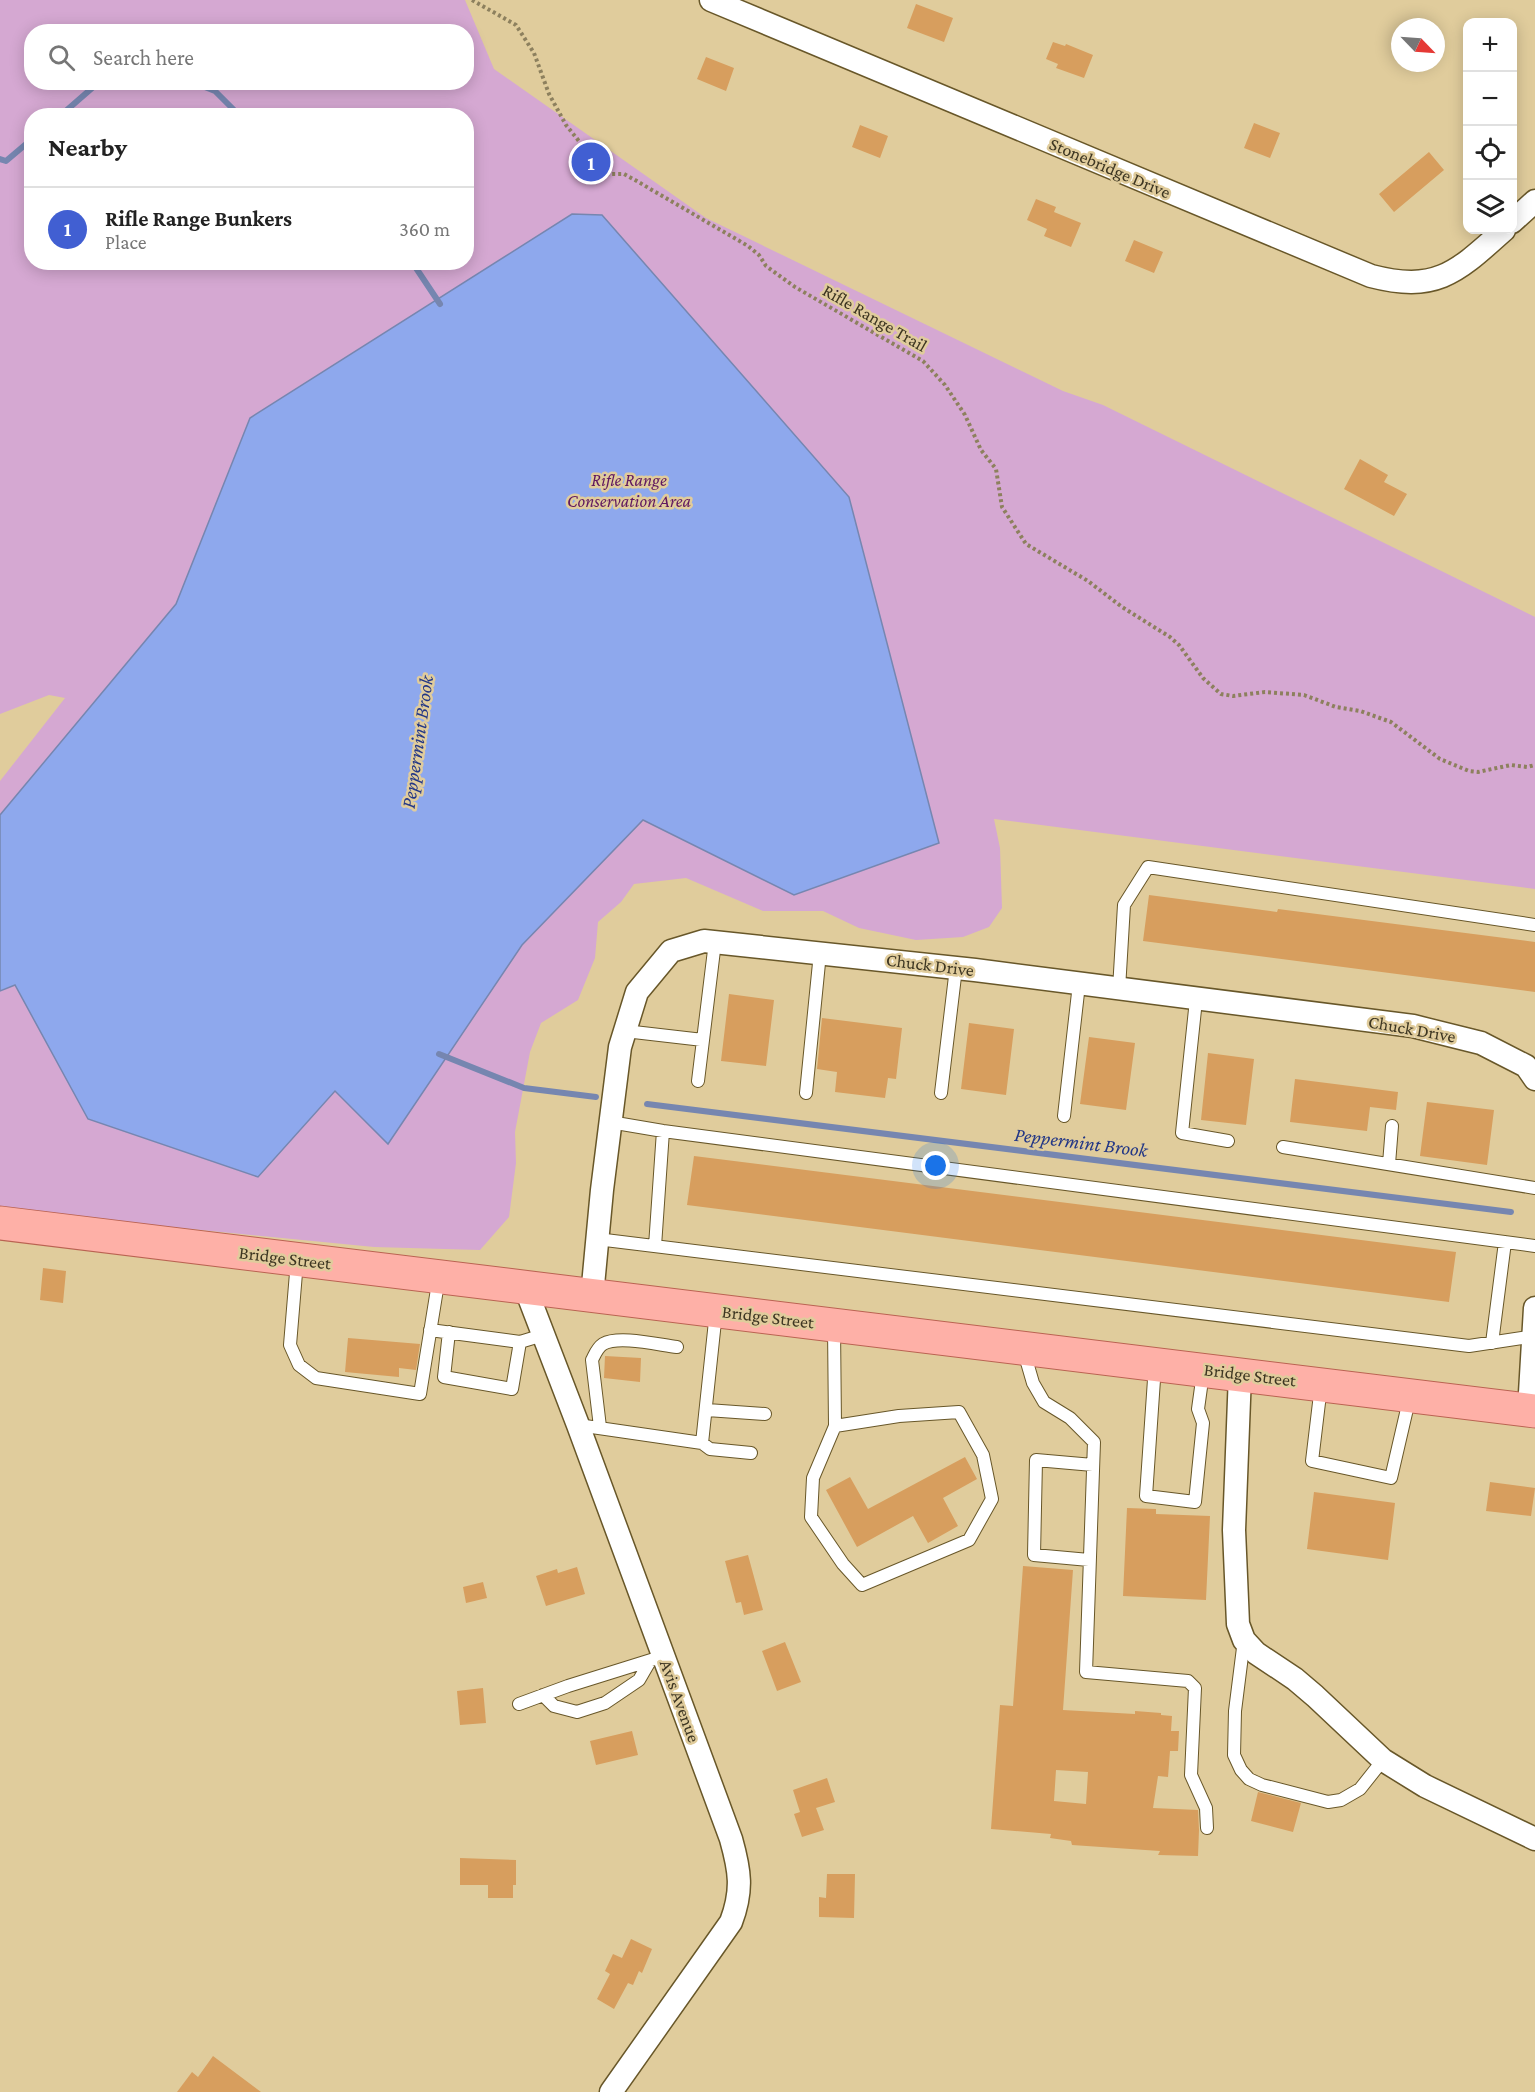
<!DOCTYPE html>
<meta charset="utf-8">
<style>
body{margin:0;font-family:"Crimson Pro",serif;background:#f2f2f2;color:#222}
.controls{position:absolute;right:18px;top:18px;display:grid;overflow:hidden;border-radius:12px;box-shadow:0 3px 15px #0003}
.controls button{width:54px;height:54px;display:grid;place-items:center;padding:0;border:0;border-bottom:2px solid #e0e0e0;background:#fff;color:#222;font:30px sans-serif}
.compass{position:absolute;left:1391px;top:18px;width:54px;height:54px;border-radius:50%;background:#fff;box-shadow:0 3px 15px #0003;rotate:115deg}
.you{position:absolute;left:936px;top:1166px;width:21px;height:21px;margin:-15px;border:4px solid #fff;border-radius:50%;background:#1a73e8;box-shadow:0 0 0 9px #1a73e833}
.badge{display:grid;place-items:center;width:39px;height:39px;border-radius:50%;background:#415fd2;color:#fff;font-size:20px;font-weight:700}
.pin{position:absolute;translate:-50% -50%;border:3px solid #fff;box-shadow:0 2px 6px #0006}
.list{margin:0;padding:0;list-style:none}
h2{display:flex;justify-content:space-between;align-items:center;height:78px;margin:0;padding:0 24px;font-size:26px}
h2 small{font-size:20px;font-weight:400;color:#767676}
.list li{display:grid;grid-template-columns:39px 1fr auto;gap:18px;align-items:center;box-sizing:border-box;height:84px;padding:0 24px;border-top:2px solid #e0e0e0}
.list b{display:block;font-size:22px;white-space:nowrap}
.list p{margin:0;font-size:20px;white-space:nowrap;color:#767676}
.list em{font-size:20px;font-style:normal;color:#767676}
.icon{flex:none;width:33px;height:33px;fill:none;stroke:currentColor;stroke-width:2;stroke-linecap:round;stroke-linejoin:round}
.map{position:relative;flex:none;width:1535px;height:2092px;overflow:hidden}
.search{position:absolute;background:#fff;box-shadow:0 3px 15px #0003;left:24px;top:24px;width:450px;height:66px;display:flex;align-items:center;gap:15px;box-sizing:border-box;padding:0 21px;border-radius:24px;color:#767676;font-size:22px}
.panel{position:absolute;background:#fff;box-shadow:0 3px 15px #0003;left:24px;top:108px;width:450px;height:162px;border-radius:24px}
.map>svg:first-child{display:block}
.green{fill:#d5a8d2;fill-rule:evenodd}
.water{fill:#8ea8ed;stroke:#7686b0;stroke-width:1.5}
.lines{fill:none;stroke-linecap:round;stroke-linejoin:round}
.stream{stroke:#7686b0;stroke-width:6}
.building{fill:#d79e5e;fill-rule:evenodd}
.service-casing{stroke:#685729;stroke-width:14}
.minor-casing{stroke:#685729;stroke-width:25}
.primary-casing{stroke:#ba6352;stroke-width:35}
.path{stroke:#8d805e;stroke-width:4;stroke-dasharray:3 3;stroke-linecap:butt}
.service{stroke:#fff;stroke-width:12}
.minor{stroke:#fff;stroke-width:22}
.primary{stroke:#feb0a7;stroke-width:33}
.labels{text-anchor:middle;stroke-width:5;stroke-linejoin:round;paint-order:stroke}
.street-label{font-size:18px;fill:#3d3622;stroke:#e0cc9c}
.park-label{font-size:18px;font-style:italic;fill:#60185f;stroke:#e0cc9c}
.water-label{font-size:20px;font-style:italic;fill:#233786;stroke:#e0cc9c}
</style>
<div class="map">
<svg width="1535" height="2092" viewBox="0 0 1535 2092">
<rect width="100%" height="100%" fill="#e0cc9c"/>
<path class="green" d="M0,0H465L494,69L706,218L1063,391L1103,405L1535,617V889L994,819L1000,848L1002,908L989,927L963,937L916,940L859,928L823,911H763L686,878L634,884L621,902L598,922L595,958L578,1000L541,1023L530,1052L515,1132L516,1163L509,1217L480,1250L374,1247L130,1223L0,1208V781L65,698L49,695L0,714ZM32,32H466V82H32ZM32,116H466V262H32Z"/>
<path class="water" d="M572,214L602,215L849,497L939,843L794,895L643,820L522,945L388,1144L335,1091L258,1177L88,1119L15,985L0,991V815L176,604L250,418Z"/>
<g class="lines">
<path class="stream" d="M192,82L215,91L240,116
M60,116L99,82
M0,159L6,161L32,139
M412,262L440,304
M439,1054L524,1088L596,1097
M647,1104L1511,1212"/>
</g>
<path class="building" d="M916,4L953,18L944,42L907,28Z
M1053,42L1065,46L1066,44L1093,55L1084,78L1056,68L1058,64L1046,59Z
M706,57L734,68L726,91L697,79Z
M1254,123L1280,133L1270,158L1244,148Z
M860,125L888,136L880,158L852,147Z
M1429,152L1444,170L1394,212L1379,194Z
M1036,199L1056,207L1054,212L1081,223L1071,247L1044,236L1047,229L1027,220Z
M1134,240L1163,252L1154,273L1125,261Z
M1360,459L1388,475L1384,482L1407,494L1394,516L1344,489Z
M1149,895L1277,912L1278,909L1535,942V992L1143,941Z
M729,994L774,1000L766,1066L721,1061Z
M822,1018L902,1028L896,1079L888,1078L885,1098L835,1092L837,1072L817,1069Z
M969,1023L1014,1029L1006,1095L961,1089Z
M1089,1037L1135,1043L1126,1110L1080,1104Z
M1208,1053L1254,1059L1246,1125L1201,1120Z
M1295,1079L1398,1092L1396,1110L1370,1107L1367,1131L1290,1122Z
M1427,1102L1494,1110L1487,1165L1420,1156Z
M694,1156L1456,1252L1449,1302L687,1205Z
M43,1268L66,1271L63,1303L40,1300Z
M348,1338L420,1344L416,1370L399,1368V1377L345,1372Z
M605,1356L641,1358L640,1382L604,1378Z
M965,1457L977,1479L943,1498L958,1526L928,1543L913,1516L857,1547L826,1490L850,1477L868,1509Z
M1490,1482L1535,1488L1531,1516L1486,1511Z
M1314,1492L1395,1503L1388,1560L1307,1549Z
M1127,1508L1156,1509V1514L1210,1516L1206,1600L1123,1596Z
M748,1555L763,1610L744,1615L741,1602L736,1603L725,1561Z
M1023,1566L1073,1570L1063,1710L1135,1714V1711L1161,1713V1715L1172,1716L1171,1731H1179L1178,1751H1170L1168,1777L1158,1776L1153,1808L1198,1810L1199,1830L1198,1856L1158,1855L1160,1851L1072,1845L1071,1841L1050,1838L1051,1834L991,1829L1000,1705L1013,1706ZM1056,1770L1088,1772L1086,1804L1054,1801Z
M577,1567L585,1594L546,1606L536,1576L557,1569L558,1573Z
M483,1582L487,1598L466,1603L463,1587Z
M785,1642L801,1682L777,1691L762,1651Z
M483,1688L486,1723L460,1725L457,1691Z
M632,1731L638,1755L596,1765L590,1741Z
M827,1778L835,1802L816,1808L824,1830L802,1837L794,1814L800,1812L793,1790Z
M1258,1792L1301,1803L1293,1832L1251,1821Z
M460,1858L516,1860V1885H513V1898H488V1885H460Z
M827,1874H855L854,1918L819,1917V1897L826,1898Z
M631,1939L652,1949L642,1973L639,1971L633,1985L628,1983L614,2009L597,1999L610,1974L605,1971L613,1954L622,1958Z
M213,2056L261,2092H177L192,2072L198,2077Z"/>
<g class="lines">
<g class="service-casing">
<path id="service" d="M1119,989L1124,905L1148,867L1535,925
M1196,1000L1182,1133L1228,1141
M625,1031L703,1040
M698,1081L715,942
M806,1093L820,953
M941,1093L956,968
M1064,1116L1079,984
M610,1122L663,1131L1535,1246
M1283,1147L1535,1188
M1389,1164L1392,1126
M597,1239L1469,1346L1535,1336
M655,1246L663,1131
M297,1261L290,1345L299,1365L316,1378L420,1394L439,1277
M834,1327L835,1426L813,1478L811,1517L843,1564L862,1585L969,1540L992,1499L983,1455L959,1412L899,1416L835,1426
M430,1330L520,1342L543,1335
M449,1332L444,1377L512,1389L520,1342
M1492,1343L1505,1242
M1024,1352L1033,1383L1044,1402L1070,1418L1094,1442L1086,1672L1188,1681L1195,1688L1191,1775L1206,1808L1207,1828
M1155,1365L1146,1496L1195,1502L1203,1423L1198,1409L1203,1373
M1321,1386L1312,1461L1391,1478L1410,1396
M707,1410L765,1414
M578,1425L702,1443L716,1312
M600,1427L592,1360C595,1354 597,1348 603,1344C619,1335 659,1345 677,1347
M702,1443L710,1449L751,1453
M1089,1560L1034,1555L1036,1460L1093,1465
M1244,1640L1235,1711L1234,1755L1241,1770L1249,1779L1262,1785L1328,1802L1341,1800L1360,1789L1383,1760
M543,1695L554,1706L577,1712L605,1703L639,1680L650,1661
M519,1704L568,1686L664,1656"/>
</g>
<g class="minor-casing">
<path id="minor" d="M711,0L1371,276C1437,293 1457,272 1504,230
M1512,222L1535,201
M525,1287L578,1425L731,1839C740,1871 743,1890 731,1922L611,2092
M592,1296L602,1190L620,1047L637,992L671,951L704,941L975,970L1413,1026L1481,1043L1526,1066L1535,1079
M1240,1374L1234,1530L1238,1624L1244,1640L1256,1653L1295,1679L1315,1696L1383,1760L1425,1786L1535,1839
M1529,1410L1535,1308"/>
</g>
<g class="primary-casing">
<path id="primary" d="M0,1223L1535,1411"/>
</g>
<path class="path" d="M472,0L516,25L534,53L549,94L566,125L591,156L602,174H624L635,180L748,246L759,255L766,266L795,287L923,361L945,385L965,415L981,450L996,469L1002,507L1026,544L1088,581L1122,607L1170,637L1179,645L1203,678L1221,694L1233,696L1265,692L1304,695L1336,707L1360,711L1391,722L1440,759L1469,771L1478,772L1511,765L1527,767L1535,765"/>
<use href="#service" class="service"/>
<use href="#minor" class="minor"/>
<use href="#primary" class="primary"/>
</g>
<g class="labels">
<g class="street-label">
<text transform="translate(1110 168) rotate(23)" y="6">Stonebridge Drive</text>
<text transform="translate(875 318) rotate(30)" y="6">Rifle Range Trail</text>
<text transform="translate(930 965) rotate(7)" y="6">Chuck Drive</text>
<text transform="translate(1412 1029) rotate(10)" y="6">Chuck Drive</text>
<text transform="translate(285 1258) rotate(7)" y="6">Bridge Street</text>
<text transform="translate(768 1317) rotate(7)" y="6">Bridge Street</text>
<text transform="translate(1250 1375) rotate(7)" y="6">Bridge Street</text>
<text transform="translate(680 1701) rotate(70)" y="6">Avis Avenue</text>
</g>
<g class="park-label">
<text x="629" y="486">Rifle Range<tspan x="629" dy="21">Conservation Area</tspan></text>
</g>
<g class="water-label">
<text transform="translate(417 742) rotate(-82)" y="7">Peppermint Brook</text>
<text transform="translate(1081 1142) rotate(7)" y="7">Peppermint Brook</text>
</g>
</g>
</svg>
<div class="controls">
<button>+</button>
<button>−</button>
<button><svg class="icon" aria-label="locate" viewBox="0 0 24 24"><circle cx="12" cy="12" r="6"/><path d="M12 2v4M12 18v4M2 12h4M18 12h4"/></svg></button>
<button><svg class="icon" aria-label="layers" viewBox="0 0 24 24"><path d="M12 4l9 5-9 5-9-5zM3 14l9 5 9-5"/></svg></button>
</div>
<svg class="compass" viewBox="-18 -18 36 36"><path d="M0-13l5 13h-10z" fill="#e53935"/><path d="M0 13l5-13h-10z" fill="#767676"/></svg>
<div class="you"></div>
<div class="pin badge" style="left:591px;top:162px">1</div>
<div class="search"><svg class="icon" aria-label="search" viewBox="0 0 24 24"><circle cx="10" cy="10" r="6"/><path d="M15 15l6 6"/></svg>Search here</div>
<section class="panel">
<h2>Nearby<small></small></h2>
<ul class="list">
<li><span class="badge">1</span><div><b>Rifle Range Bunkers</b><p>Place</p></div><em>360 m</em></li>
</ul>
</section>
</div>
